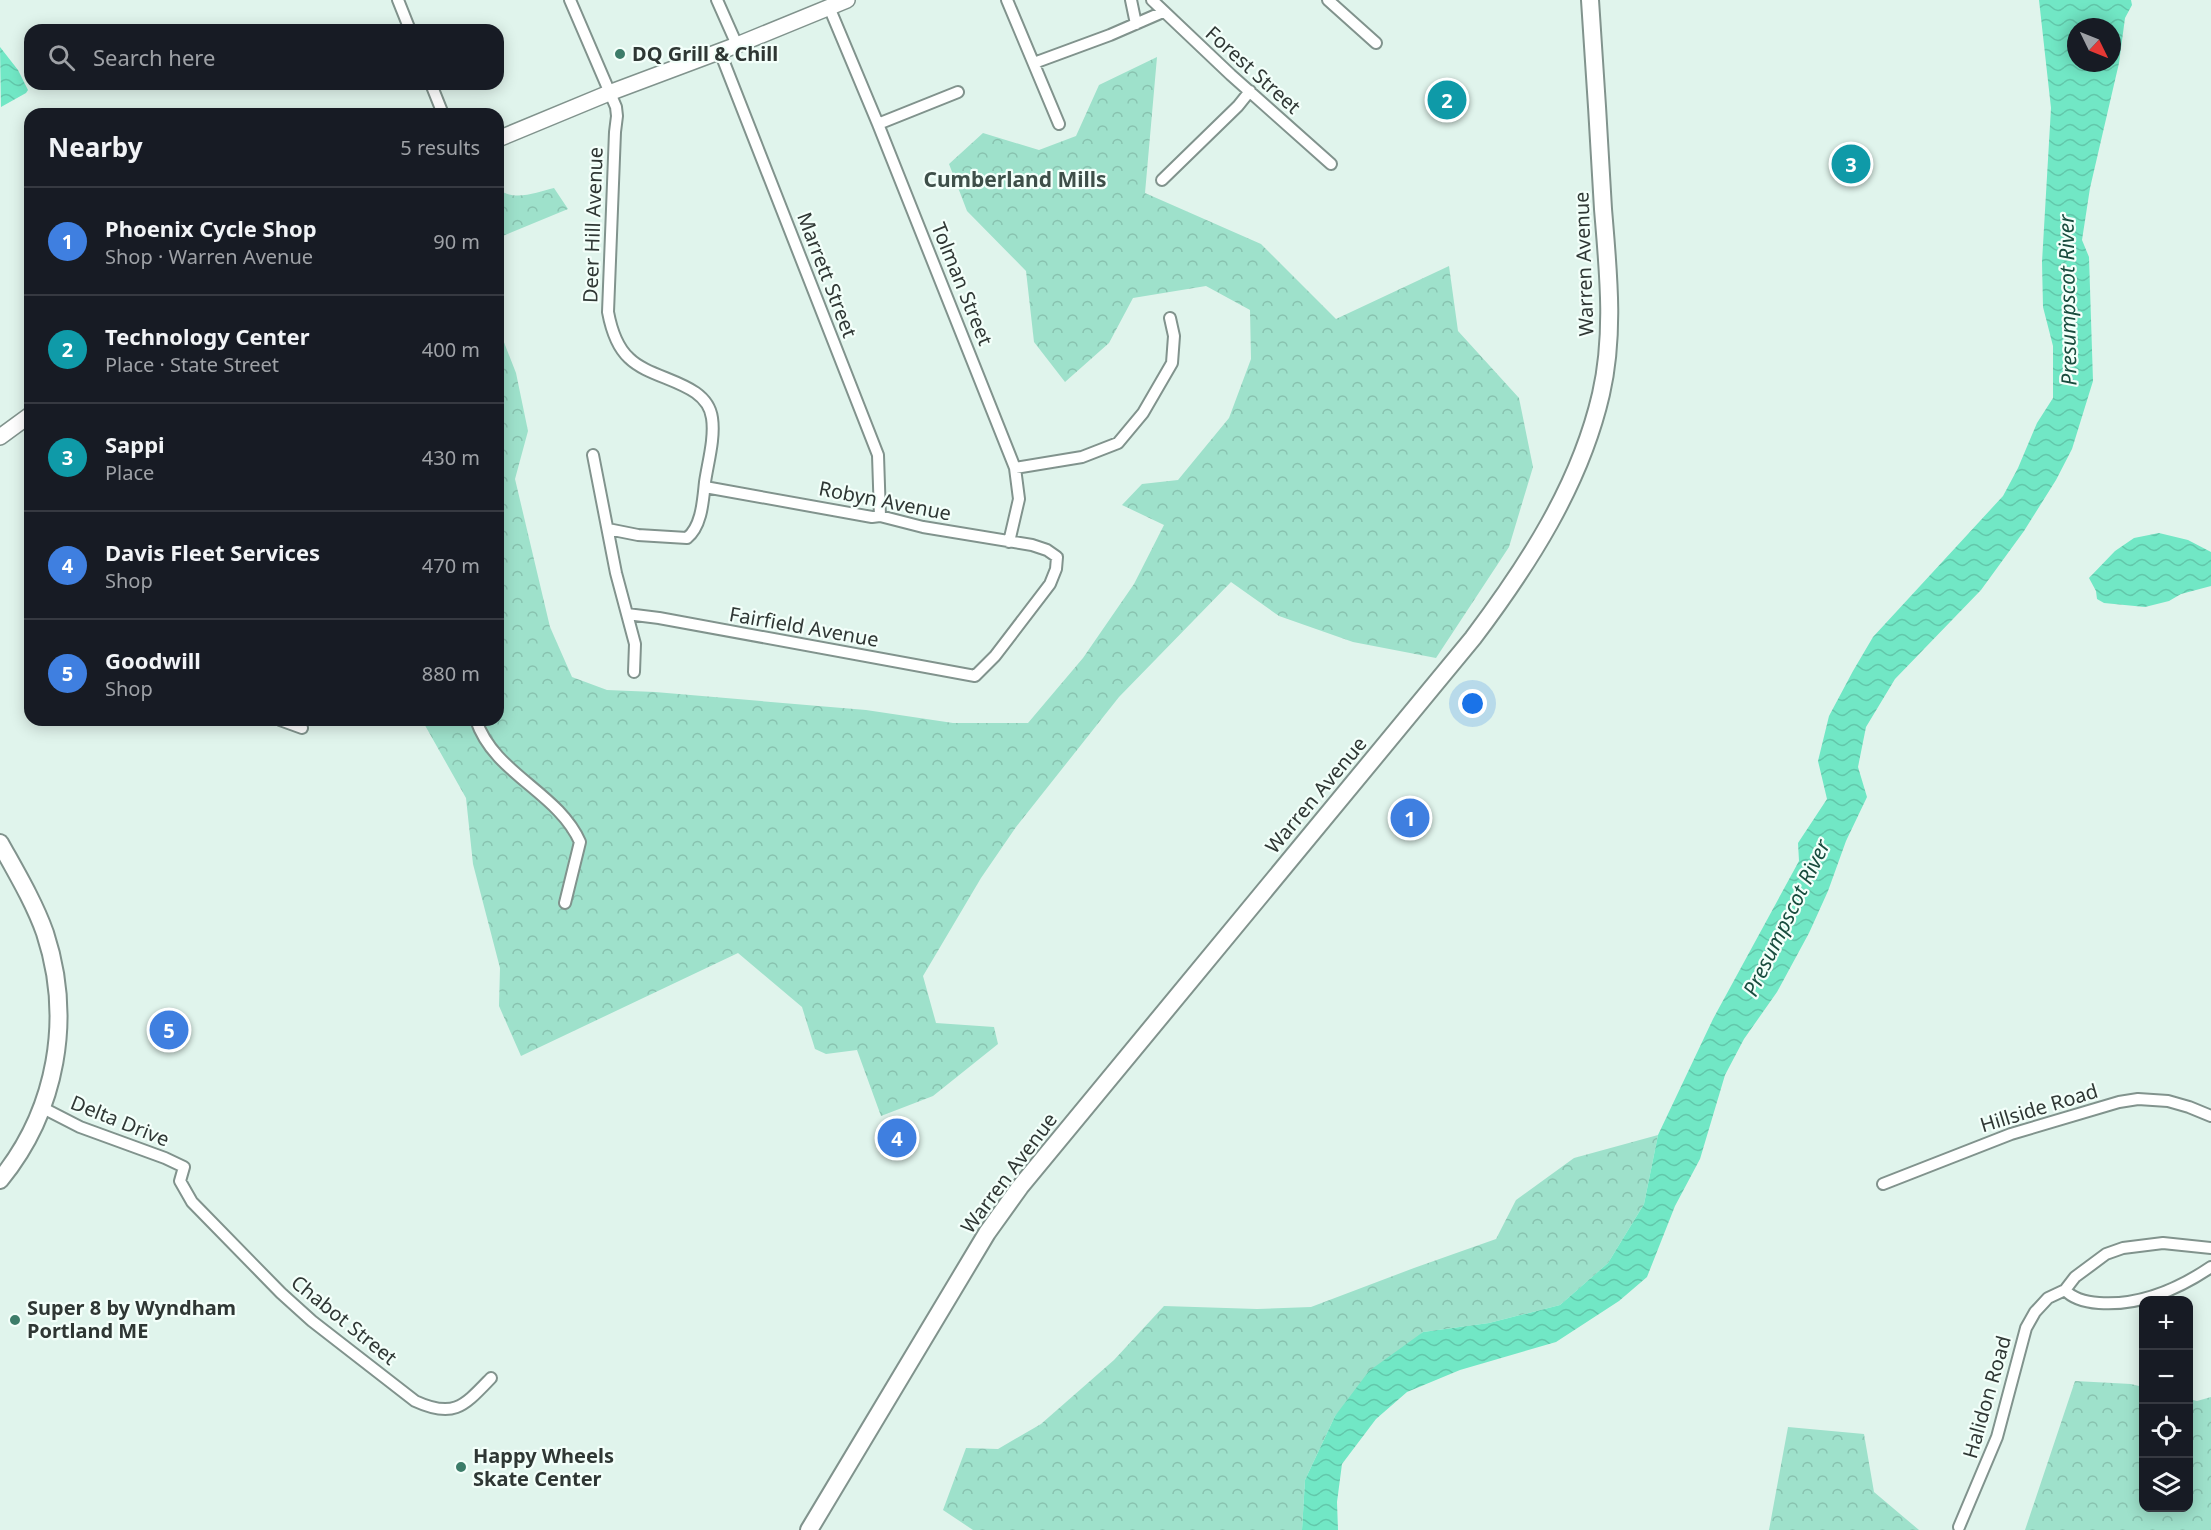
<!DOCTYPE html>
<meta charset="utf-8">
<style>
body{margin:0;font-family:"Noto Sans",sans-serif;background:#242831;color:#f1f3f6}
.controls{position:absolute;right:18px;bottom:18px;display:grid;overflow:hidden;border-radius:12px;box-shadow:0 3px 15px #0003}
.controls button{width:54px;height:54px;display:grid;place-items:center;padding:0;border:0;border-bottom:2px solid #363941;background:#171b24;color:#f1f3f6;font:30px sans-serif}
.compass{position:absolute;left:2067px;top:18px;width:54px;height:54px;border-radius:50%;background:#171b24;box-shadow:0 3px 15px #0003;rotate:133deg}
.you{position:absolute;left:1473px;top:704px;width:21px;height:21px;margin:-15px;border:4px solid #fff;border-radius:50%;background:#1a73e8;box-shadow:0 0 0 9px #1a73e833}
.badge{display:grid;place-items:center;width:39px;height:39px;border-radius:50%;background:#3c7c69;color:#fff;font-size:20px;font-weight:700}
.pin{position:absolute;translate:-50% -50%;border:3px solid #fff;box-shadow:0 2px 6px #0006}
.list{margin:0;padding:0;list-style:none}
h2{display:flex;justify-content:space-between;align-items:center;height:78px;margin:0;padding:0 24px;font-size:26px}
h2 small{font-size:20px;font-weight:400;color:#9ea1a6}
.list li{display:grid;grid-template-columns:39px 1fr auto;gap:18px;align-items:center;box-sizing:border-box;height:108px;padding:0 24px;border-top:2px solid #363941}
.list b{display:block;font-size:22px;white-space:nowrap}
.list p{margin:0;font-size:20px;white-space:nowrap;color:#9ea1a6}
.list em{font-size:20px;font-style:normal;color:#9ea1a6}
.icon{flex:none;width:33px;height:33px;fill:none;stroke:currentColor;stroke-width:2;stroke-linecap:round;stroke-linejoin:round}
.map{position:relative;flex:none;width:2211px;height:1530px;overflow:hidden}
.search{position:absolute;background:#171b24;box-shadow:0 3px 15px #0003;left:24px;top:24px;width:480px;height:66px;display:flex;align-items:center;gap:15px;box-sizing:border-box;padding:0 21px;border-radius:18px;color:#9ea1a6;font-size:22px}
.panel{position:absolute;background:#171b24;box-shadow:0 3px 15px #0003;left:24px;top:108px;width:480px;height:618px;border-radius:18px}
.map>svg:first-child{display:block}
.forest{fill:url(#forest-crowns)}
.water{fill:url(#water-waves);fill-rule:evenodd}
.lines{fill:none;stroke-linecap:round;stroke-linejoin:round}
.street-casing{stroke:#81938d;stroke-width:14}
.secondary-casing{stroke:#81938d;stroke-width:18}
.primary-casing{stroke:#81938d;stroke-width:20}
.street{stroke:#fff;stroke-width:10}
.secondary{stroke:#fff;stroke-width:15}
.primary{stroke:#fff;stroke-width:16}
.poi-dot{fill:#3c7c69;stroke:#f3fffa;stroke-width:2}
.labels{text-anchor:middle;stroke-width:4.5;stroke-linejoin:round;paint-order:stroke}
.poi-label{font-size:20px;font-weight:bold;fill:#2f3734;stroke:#f3fffa;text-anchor:start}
.street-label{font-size:20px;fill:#2f3734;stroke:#f3fffa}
.neighbourhood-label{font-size:21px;font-weight:bold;fill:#3e4f49;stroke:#f3fffa}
.water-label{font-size:21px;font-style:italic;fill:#194c3e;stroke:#f3fffa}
</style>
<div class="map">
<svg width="2211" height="1530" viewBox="0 0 2211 1530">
<defs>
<pattern id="forest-crowns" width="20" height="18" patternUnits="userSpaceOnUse" patternTransform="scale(1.5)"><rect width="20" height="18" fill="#9ee1cb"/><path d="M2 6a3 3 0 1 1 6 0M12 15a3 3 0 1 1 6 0" fill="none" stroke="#88c2af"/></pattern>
<pattern id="water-waves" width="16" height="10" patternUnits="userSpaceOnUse" patternTransform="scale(1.5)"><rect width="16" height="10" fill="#71e7c5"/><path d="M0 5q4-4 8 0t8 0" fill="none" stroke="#62c7aa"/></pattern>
</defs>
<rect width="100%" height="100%" fill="#e0f4ec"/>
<path class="forest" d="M1157,57L1145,193L1261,244L1336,319L1449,266L1458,331L1519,398L1533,467L1509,547L1436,658L1353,642L1279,616L1231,582L1119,697L1016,827L981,878L923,976L936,1023L994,1027L998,1044L933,1096L881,1116L857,1050L826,1054L815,1049L802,1007L738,953L521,1056L499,1006L500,968L473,864L466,798L422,720H498V327L516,373L528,431L515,479L550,627L572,677L607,690L655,692L866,710L953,723H1028L1083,658L1134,584L1164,525L1122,505L1142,484L1178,480L1229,418L1251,359L1250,310L1206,286L1133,298L1109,343L1065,382L1034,342L1026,271L967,211L949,164L983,133L1039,150L1076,136L1099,85Z
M554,188L568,209L498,238V189C514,202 537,192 554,188Z
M1658,1135L1644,1204L1608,1263L1560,1305L1489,1323L1423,1332L1335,1416L1305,1480L1302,1530H973L943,1510L966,1448L998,1449L1041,1424L1114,1360L1164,1306L1257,1309L1311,1307L1414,1268L1496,1239L1516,1200L1574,1158Z
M2075,1381L2131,1384L2143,1387L2144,1508H2188L2189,1399L2197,1401L2211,1397V1530H2025Z
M1788,1427L1864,1434L1874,1492L1919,1530H1769Z"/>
<path class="water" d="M2039,0H2131L2132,5L2125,18L2119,63L2090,188L2082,240L2089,257L2093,381L2072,449L2056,480L2024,531L1981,590L1895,679L1866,727L1858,767L1867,797L1846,841L1828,891L1809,933L1777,992L1744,1039L1725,1075L1700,1159L1675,1206L1647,1277L1619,1301L1556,1342L1460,1370L1407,1392L1376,1419L1342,1464L1337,1502L1338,1530H1302L1305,1480L1335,1416L1369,1371L1423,1332L1489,1323L1560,1305L1608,1263L1644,1204L1658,1135L1713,1019L1799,861L1798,843L1827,799L1818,761L1829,716L1853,671L1873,637L2003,496L2018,468L2037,423L2053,398V346L2043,307L2042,262L2051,108ZM2076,27H2112V63H2076Z
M0,47L18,70L28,90L26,93L1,107Z
M2159,533L2188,540L2211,552V586L2181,594L2169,601L2145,607L2104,603L2097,599L2096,591L2089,578L2115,551L2134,538Z"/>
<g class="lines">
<g class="street-casing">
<path id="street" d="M398,0L410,30
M570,0L616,107L617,116L615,132L608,312C611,328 617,347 629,358C652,381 707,381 712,418C715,438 708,462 705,482C703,500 702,526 687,538L638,535L608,529
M717,0L737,45
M1007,0L1059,124
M1131,0L1136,24
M1152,0L1231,75L1331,164
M1328,0L1376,43
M829,7L878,124L1015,468L1019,499L1009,542
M720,52L878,455L880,516
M1034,63L1110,35L1163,12
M431,84L443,114
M878,124L958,92
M1162,180L1238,106L1250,91
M593,455L616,573L635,644L634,672
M1015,468L1082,457L1118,443L1143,413L1172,363L1174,336L1170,318
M627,614L659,618L975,676L995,656L1050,584L1056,569L1057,557L1047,550L1032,545L923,527L880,516L872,517L705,487
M280,720L302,728
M476,720C494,774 558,792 580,842L565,903
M43,1108L80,1127L165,1158L184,1167L180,1181L192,1202L281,1293L312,1321L415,1401C454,1419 464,1406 491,1378
M1883,1184L2011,1134L2119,1102L2138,1099L2168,1101L2189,1107L2211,1116
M2065,1290C2073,1299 2086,1302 2099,1303C2140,1306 2177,1290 2211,1267
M1959,1527L1997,1437L2026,1328L2035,1312L2048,1298L2065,1290L2075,1277L2106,1254L2123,1248L2163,1243L2211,1248"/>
</g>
<g class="secondary-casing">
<path id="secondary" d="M498,139L609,93L737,45L847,0
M0,437L30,415"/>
</g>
<g class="primary-casing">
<path id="primary" d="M0,843C16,872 34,902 45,933C73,1018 57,1110 0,1180
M809,1530L987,1233L1020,1187L1473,638C1528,565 1580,485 1601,394C1615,333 1608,270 1603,209C1599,139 1595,70 1590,0"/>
</g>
<use href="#street" class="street"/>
<use href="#secondary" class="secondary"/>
<use href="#primary" class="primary"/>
</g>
<g class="poi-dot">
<circle cx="620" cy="54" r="6"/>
<circle cx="15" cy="1320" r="6"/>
<circle cx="461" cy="1467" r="6"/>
</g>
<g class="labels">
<g class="poi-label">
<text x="632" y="61">DQ Grill &amp; Chill</text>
<text x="27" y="1315">Super 8 by Wyndham<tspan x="27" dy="23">Portland ME</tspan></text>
<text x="473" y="1463">Happy Wheels<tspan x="473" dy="23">Skate Center</tspan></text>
</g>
<g class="street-label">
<text transform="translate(1253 70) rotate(42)" y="7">Forest Street</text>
<text transform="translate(593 225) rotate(-88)" y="7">Deer Hill Avenue</text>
<text transform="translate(1584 264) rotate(-92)" y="7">Warren Avenue</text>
<text transform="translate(827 275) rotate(69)" y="7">Marrett Street</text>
<text transform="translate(962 284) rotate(68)" y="7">Tolman Street</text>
<text transform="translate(885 501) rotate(11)" y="7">Robyn Avenue</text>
<text transform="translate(804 627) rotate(10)" y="7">Fairfield Avenue</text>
<text transform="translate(1316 795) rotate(-50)" y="7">Warren Avenue</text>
<text transform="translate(2039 1108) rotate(-17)" y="7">Hillside Road</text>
<text transform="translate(120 1121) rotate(22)" y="7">Delta Drive</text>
<text transform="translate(1009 1173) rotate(-53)" y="7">Warren Avenue</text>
<text transform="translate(344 1320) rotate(39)" y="7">Chabot Street</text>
<text transform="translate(1987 1397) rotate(-74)" y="7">Halidon Road</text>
</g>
<g class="neighbourhood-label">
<text x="1015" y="187">Cumberland Mills</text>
</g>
<g class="water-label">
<text transform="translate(2068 300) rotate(-91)" y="7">Presumpscot River</text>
<text transform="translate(1787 918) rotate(-64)" y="7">Presumpscot River</text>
</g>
</g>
</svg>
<div class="controls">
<button>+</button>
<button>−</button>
<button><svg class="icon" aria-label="locate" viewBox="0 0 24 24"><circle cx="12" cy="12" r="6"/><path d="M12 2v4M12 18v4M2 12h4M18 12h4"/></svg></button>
<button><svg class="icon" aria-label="layers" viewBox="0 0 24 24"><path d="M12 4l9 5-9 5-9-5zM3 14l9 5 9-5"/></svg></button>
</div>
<svg class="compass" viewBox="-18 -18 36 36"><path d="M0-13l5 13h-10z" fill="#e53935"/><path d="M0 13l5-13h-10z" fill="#9ea1a6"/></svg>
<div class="you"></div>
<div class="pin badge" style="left:1410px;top:818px;background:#3f7fe0">1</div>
<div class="pin badge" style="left:1447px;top:100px;background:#0f9aa8">2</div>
<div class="pin badge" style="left:1851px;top:164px;background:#0f9aa8">3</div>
<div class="pin badge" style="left:897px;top:1138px;background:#3f7fe0">4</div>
<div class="pin badge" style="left:169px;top:1030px;background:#3f7fe0">5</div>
<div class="search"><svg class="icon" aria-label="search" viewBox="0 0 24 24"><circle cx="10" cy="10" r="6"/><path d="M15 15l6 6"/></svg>Search here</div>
<section class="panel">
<h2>Nearby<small>5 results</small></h2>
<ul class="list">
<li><span class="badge" style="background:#3f7fe0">1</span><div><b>Phoenix Cycle Shop</b><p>Shop · Warren Avenue</p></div><em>90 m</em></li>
<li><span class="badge" style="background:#0f9aa8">2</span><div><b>Technology Center</b><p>Place · State Street</p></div><em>400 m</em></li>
<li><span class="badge" style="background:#0f9aa8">3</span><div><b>Sappi</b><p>Place</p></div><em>430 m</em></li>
<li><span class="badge" style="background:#3f7fe0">4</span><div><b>Davis Fleet Services</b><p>Shop</p></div><em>470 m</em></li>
<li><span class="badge" style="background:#3f7fe0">5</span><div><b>Goodwill</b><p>Shop</p></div><em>880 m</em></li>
</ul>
</section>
</div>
